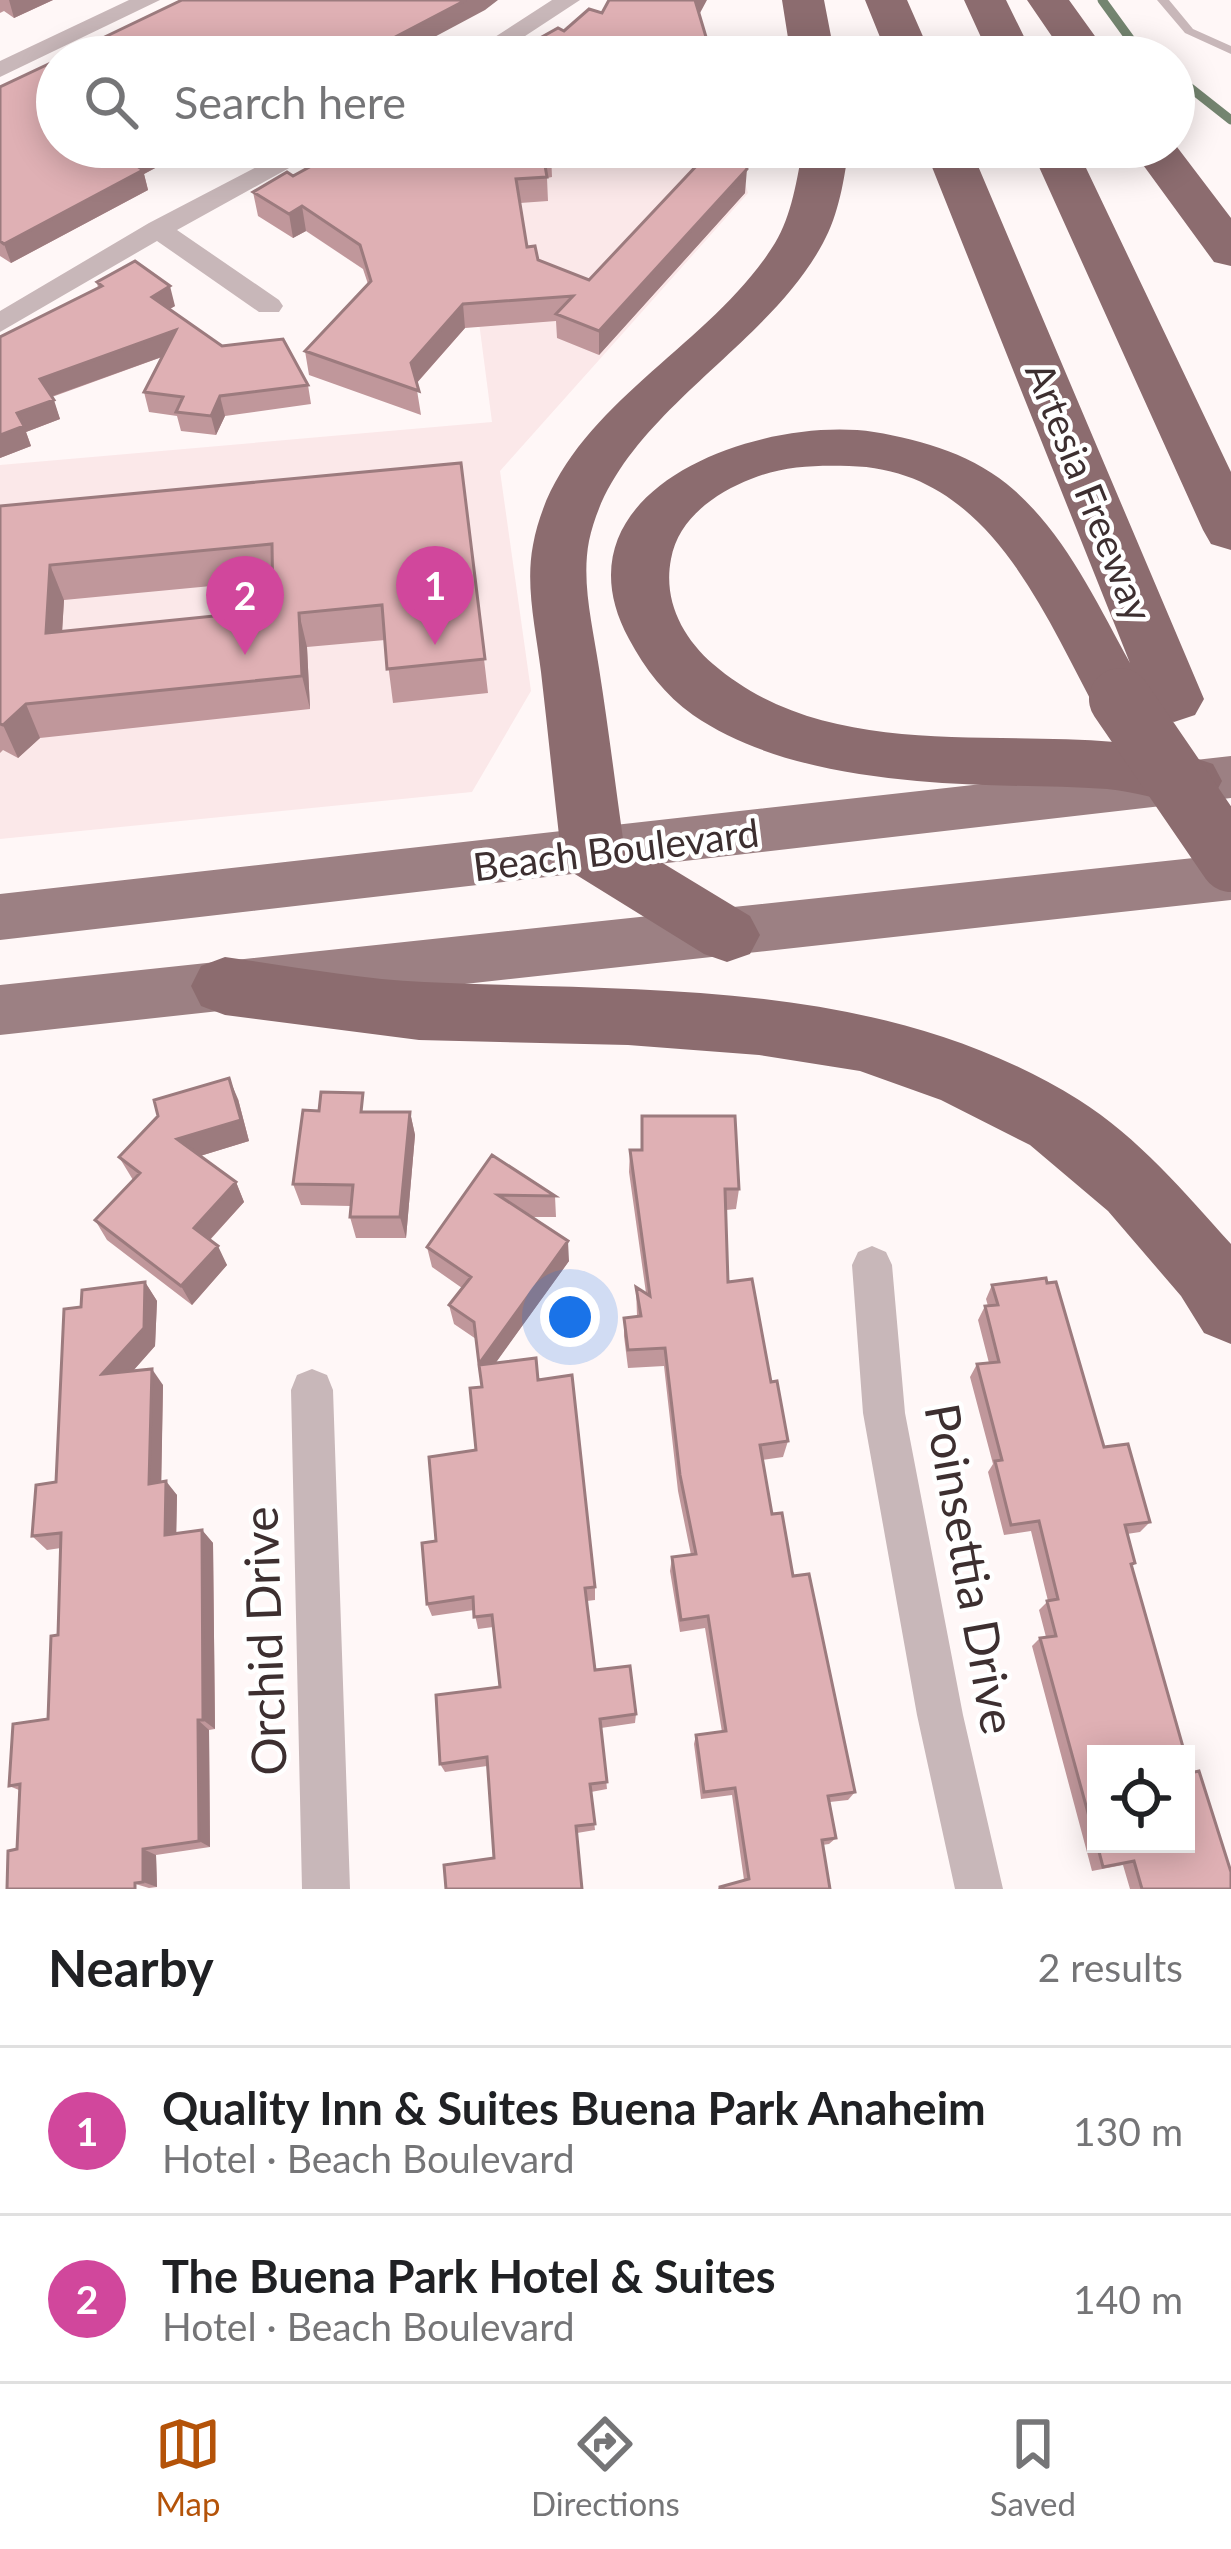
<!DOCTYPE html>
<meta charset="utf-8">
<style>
body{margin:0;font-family:Lato,sans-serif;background:#f6f6f6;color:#202124}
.controls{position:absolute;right:36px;bottom:36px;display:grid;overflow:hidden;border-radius:0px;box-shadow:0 6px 30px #0003}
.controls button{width:108px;height:108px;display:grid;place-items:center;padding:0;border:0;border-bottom:3px solid #e0e0e0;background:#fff;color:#202124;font:60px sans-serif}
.you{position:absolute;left:570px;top:1317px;width:42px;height:42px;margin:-30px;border:9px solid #fff;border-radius:50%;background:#1a73e8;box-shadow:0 0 0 18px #1a73e833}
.badge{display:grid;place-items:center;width:78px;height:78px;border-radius:50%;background:#b45309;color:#fff;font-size:39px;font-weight:700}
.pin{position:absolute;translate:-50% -99px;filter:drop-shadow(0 3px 6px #0008)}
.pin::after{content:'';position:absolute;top:63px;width:42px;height:36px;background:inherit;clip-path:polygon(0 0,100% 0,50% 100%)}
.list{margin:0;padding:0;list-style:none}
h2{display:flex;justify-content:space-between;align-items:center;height:156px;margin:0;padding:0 48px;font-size:51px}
h2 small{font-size:39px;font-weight:400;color:#757577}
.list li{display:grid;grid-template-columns:78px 1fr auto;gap:36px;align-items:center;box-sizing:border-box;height:168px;padding:0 48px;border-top:3px solid #e0e0e0}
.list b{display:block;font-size:45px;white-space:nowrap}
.list p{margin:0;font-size:39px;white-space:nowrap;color:#757577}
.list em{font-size:39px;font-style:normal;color:#757577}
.icon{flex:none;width:66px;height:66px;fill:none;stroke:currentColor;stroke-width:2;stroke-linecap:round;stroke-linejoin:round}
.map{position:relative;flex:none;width:1231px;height:1889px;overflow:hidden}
.search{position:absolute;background:#fff;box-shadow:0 6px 30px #0003;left:36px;right:36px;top:36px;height:132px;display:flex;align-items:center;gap:30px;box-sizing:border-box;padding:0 42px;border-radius:66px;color:#757577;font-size:45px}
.sheet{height:492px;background:#fff}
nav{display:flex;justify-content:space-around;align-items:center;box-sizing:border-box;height:168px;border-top:3px solid #e0e0e0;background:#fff;font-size:33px;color:#757577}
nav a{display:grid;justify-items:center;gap:6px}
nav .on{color:#b45309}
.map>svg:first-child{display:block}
.built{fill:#fbe8e9}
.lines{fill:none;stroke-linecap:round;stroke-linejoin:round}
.stream{stroke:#748570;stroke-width:9}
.service{fill:#c8b7b9;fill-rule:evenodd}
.minor{fill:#c8b7b9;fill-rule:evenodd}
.primary{fill:#9c8083;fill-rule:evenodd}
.motorway{fill:#8c6c6f;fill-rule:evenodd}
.motorway-bridge{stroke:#8c6c6f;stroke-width:62}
.wall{fill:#c0979b;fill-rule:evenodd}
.shaded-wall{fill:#9c7b7e}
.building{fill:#dfb0b4;stroke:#9c7b7e;stroke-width:3;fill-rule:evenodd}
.labels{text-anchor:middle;stroke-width:9;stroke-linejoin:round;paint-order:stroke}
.street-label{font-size:39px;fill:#3d2f30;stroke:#fff}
.near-street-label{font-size:48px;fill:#3d2f30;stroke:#fff}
</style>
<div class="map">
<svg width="1231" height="1889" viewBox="0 0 1231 1889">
<rect width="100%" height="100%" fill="#fff7f7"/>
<path class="built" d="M539,147H734L748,193L500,471L531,691L472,792L0,839V465L492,422L462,192Z"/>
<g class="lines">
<path class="stream" d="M1102,0L1131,40L1152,57
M1174,75L1231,120"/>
<path class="service" d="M1157,0H1169L1193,29L1231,46V54L1185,33Z"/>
<path class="minor" d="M129,0H160L0,77V61Z
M552,0H580L493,57H464Z
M295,147H327L177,230L279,300L283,306L279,312H259L157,241L0,332V311L149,223Z
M872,1246L886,1252L892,1265L905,1413L963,1715L1003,1889H955L917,1715L863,1413L852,1265L858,1252Z
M312,1369L327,1375L333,1390L350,1889H302L291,1390L297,1375Z"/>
<path class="primary" d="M1231,756V798L0,940V894Z
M1231,854V900L0,1035V985Z"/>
<path class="motorway" d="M782,0H824L835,57H791Z
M865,0H907L932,57H888Z
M964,0H1006L1034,57H990Z
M1027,0H1069L1110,57H1066Z
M1174,143L1231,218V266L1214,262L1130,147H1174Z
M803,147H849C844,180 839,214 823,243C765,352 615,417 589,541C581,582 593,627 599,668C608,725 615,782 623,839L750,916L760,935L750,954L727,962L704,954L570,871L561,853C554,793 548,732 541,672C536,630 525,586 533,545C558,409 708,352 775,243C792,215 797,179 803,147Z
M924,147H970L1204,699L1195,715L1174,722L1153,715L1147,704L1141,715L1120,722L1099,715C1042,611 989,469 849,466C816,465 782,466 751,479C715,493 678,519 671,559C663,600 682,637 713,664C823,759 982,730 1115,742C1149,745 1181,753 1213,764L1222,781L1213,798C1179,809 1143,792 1107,789C1044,785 980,787 917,781C841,774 757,759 693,715C665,695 645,669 629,639C548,489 760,415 874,432C924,440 976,456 1014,490C1066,536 1097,603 1130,663Z
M1030,147H1076L1231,472V550L1211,544L1203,530Z
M225,957C291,966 358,979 424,982C647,992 881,977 1079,1100C1138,1137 1185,1193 1231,1244V1344L1204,1333L1181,1296L1108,1211L1030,1145L941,1100L860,1071L759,1055L628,1045L419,1040L225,1015L201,1006L191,986L201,966Z"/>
<path class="motorway-bridge" d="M1120,699L1231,861"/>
</g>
<path class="wall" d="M0,0H53L14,18L4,11L0,13Z
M0,87L57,147H194L144,174L148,190L11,263L0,256Z
M195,147H227L209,156Z
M687,147H740L745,193L599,355L557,338L556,321L465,328L416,384L421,415L309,375L305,351L368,284L363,269L306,231L293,238L258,216L253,192L293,176L551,153L552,177L547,178L548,201L520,203L527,247L538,260L589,280L693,170Z
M97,282L175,306L170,309L222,346L308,385L311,404L225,416L216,435L181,431L177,416L149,412L144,392L162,357L52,397L60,419L26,432L31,446L0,458V337L98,288Z
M461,463L488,693L393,703L385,640L307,647L310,709L40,738L18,758L3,750L0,753V506ZM273,580V610L62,631L64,600Z
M238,1099L249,1141L200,1156L236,1182L244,1202L210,1240L227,1265L192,1305L107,1240L95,1220L133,1180L119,1157Z
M368,1112H410L415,1135L406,1238H356L350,1217L351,1206L301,1205L293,1184Z
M630,1150L739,1189L736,1209L726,1210L728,1282L771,1382L788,1441L783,1457L762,1460L772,1514L793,1576L855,1792L848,1800L830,1802L836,1838L829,1844L822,1845L830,1889H718L720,1887L744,1880L732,1795L701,1799L694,1744L696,1735L722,1732L705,1628L680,1632L670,1571L672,1557L691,1555L678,1491L664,1366L628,1368L624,1336V1318L637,1316L636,1287L646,1293L629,1172Z
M492,1155L555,1196L556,1217H531L569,1261L495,1363L539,1380L595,1587V1600L587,1601L595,1670L636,1714L635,1723L601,1728L607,1789L591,1792L595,1830L577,1833L494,1858L487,1766L445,1772L440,1764L500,1687L493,1627L478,1629L474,1610L432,1616L427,1604L436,1541L476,1450L482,1387L476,1339L454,1324L449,1305L462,1288L432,1267L427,1247Z
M145,1282L157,1301L155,1346L133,1371L163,1385L161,1482L177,1495L176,1534L202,1530L213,1543L215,1729L209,1730L210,1847L156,1855L157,1887L149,1888L17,1849L19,1790L9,1786L48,1719L58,1635L61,1548L47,1550L32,1536L56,1482L81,1307Z
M992,1285L1104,1447L1150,1522L1140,1532L1127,1534L1135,1563L1132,1567L1096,1754L1231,1889H1130L1123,1865L1092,1871L1032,1646L1040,1638L1046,1637L1039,1610L1048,1601L1031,1531L1004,1535L988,1472L993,1464L970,1377L977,1364L989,1363L978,1320L985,1306H988L986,1299Z"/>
<path class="shaded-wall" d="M9,0H53L14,18Z
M466,0H498L485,10L397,57H357Z
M695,0H707L693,26Z
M667,46V57H648Z
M152,147H194L144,174L148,190L11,263L4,244L128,160Z
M208,147H227L209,156Z
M747,169L745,193L599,355V331Z
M302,206L306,231L293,238L289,214Z
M170,286L175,306L157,316L152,297Z
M463,304L465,328L413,387L411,363Z
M176,330L181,350L47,398L40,379Z
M220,396L225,416L216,435L211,416Z
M54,400L60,419L26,432L31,446L0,458V435L17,413Z
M50,565L64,600L60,667L46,633Z
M299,613L307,647L310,709L302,676Z
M26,704L40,738L18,758L3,725Z
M229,1078L238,1099L249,1141L187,1160L177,1139Z
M410,1112L415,1135L406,1238L400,1217Z
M236,1182L244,1202L203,1247L194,1228Z
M568,1241L569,1261L482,1382L479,1364Z
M218,1246L227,1265L192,1305L181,1286Z
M145,1282L157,1301L155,1346L115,1391L102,1374Z
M152,1369L163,1385L161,1498L149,1484Z
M166,1481L177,1495L176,1549L165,1535Z
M202,1530L213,1543L215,1729L203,1720Z
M198,1720L209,1730L210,1847L199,1841Z
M143,1849L156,1855L157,1887L143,1882Z"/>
<path class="building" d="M182,0H466L357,57H63Z
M609,0H695L712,57H670L667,46L648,57H506L558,28L564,31L589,9L602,13Z
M57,60V147H152L128,160L143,170L4,244L0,241V87Z
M346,147H550L551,153L543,154L547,177L516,179L527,247L535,246L538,260L589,280L699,163L694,147H740L747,169L599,331L556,314L573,296L463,304L411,363L419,391L305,351L371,281L360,245L302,206L289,214L253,192L287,172L293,176Z
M135,261L170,286L152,297L222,346L283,339L308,385L220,396L211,416L176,412L183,397L144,392L176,330L40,379L54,400L17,413L24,426L0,435V337L102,286L97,282Z
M461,463L485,659L387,669L382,605L299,613L302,676L26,704L3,725L0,724V506ZM272,544L273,610L46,633L50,565Z
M229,1078L241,1120L177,1139L236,1182L194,1228L218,1246L181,1286L95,1220L140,1173L119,1157L158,1116L154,1100Z
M321,1092L363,1093L361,1112H410L400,1217H350L353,1185L293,1184L303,1110L319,1111Z
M642,1116H735L739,1189H725L728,1282L752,1279L771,1382L777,1381L788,1441L760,1445L772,1514L782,1513L793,1576L809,1574L855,1792L828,1796L836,1838L822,1840L830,1889H720V1887L749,1879L735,1788L704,1792L696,1735L726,1731L708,1616L681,1620L672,1557L696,1554L680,1475L665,1348L628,1350L624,1318L641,1316L636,1287L650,1296L630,1150H642Z
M492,1155L555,1196L498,1195L568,1241L479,1364L474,1322L449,1305L471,1277L427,1247Z
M1046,1278L1047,1283L1056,1282L1104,1447L1128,1444L1150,1522L1125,1525L1135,1563L1131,1564L1185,1754H1096V1842L1040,1638L1056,1636L1047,1601L1058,1599L1039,1521L1011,1525L995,1461L1002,1460L977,1364L999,1362L985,1306L998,1305L992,1285Z
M145,1282L144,1328L102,1374L152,1369L149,1484L166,1481L165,1535L202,1530L203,1720H198L199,1841L143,1849V1882L135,1883V1889H7L8,1851L17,1849L20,1784L9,1786L13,1724L48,1719L51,1636L58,1635L61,1533L32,1536L36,1485L56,1482L64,1309L81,1307L82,1290Z
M536,1358L538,1380L572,1375L595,1587L585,1588L595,1670L630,1666L636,1714L600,1719L607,1782L590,1784L595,1824L576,1826L582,1889H446L444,1865L494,1858L487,1757L440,1764L436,1695L500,1687L492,1615L474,1617L473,1597L427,1604L422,1543L436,1541L429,1457L476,1450L470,1388L482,1387L479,1365Z
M1186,1758L1190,1773L1199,1771L1231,1872V1889H1142L1134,1861L1103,1867L1097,1844H1186Z"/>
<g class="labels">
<g class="street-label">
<text transform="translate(1089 492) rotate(68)" y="14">Artesia Freeway</text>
<text transform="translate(616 850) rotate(-7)" y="14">Beach Boulevard</text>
</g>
<g class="near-street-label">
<text transform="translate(970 1569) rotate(80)" y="17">Poinsettia Drive</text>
<text transform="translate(265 1641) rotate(-92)" y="17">Orchid Drive</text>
</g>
</g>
</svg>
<div class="controls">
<button><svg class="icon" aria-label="locate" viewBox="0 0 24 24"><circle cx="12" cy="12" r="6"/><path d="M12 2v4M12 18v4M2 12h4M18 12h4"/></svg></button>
</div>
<div class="you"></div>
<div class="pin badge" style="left:435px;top:645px;background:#d1479c">1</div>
<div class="pin badge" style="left:245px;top:655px;background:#d1479c">2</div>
<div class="search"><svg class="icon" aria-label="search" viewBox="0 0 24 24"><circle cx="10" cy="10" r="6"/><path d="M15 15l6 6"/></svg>Search here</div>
</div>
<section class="sheet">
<h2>Nearby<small>2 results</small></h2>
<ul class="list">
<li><span class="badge" style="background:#d1479c">1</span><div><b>Quality Inn &amp; Suites Buena Park Anaheim</b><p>Hotel · Beach Boulevard</p></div><em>130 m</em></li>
<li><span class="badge" style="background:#d1479c">2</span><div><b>The Buena Park Hotel &amp; Suites</b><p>Hotel · Beach Boulevard</p></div><em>140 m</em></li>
</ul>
</section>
<nav>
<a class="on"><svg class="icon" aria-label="map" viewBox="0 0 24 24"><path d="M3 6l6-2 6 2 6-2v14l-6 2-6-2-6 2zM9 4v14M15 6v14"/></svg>Map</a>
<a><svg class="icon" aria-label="directions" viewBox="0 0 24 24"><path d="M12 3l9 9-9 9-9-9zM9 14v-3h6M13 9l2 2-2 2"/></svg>Directions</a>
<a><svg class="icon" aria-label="saved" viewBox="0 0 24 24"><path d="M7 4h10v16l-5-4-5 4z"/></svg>Saved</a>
</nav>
